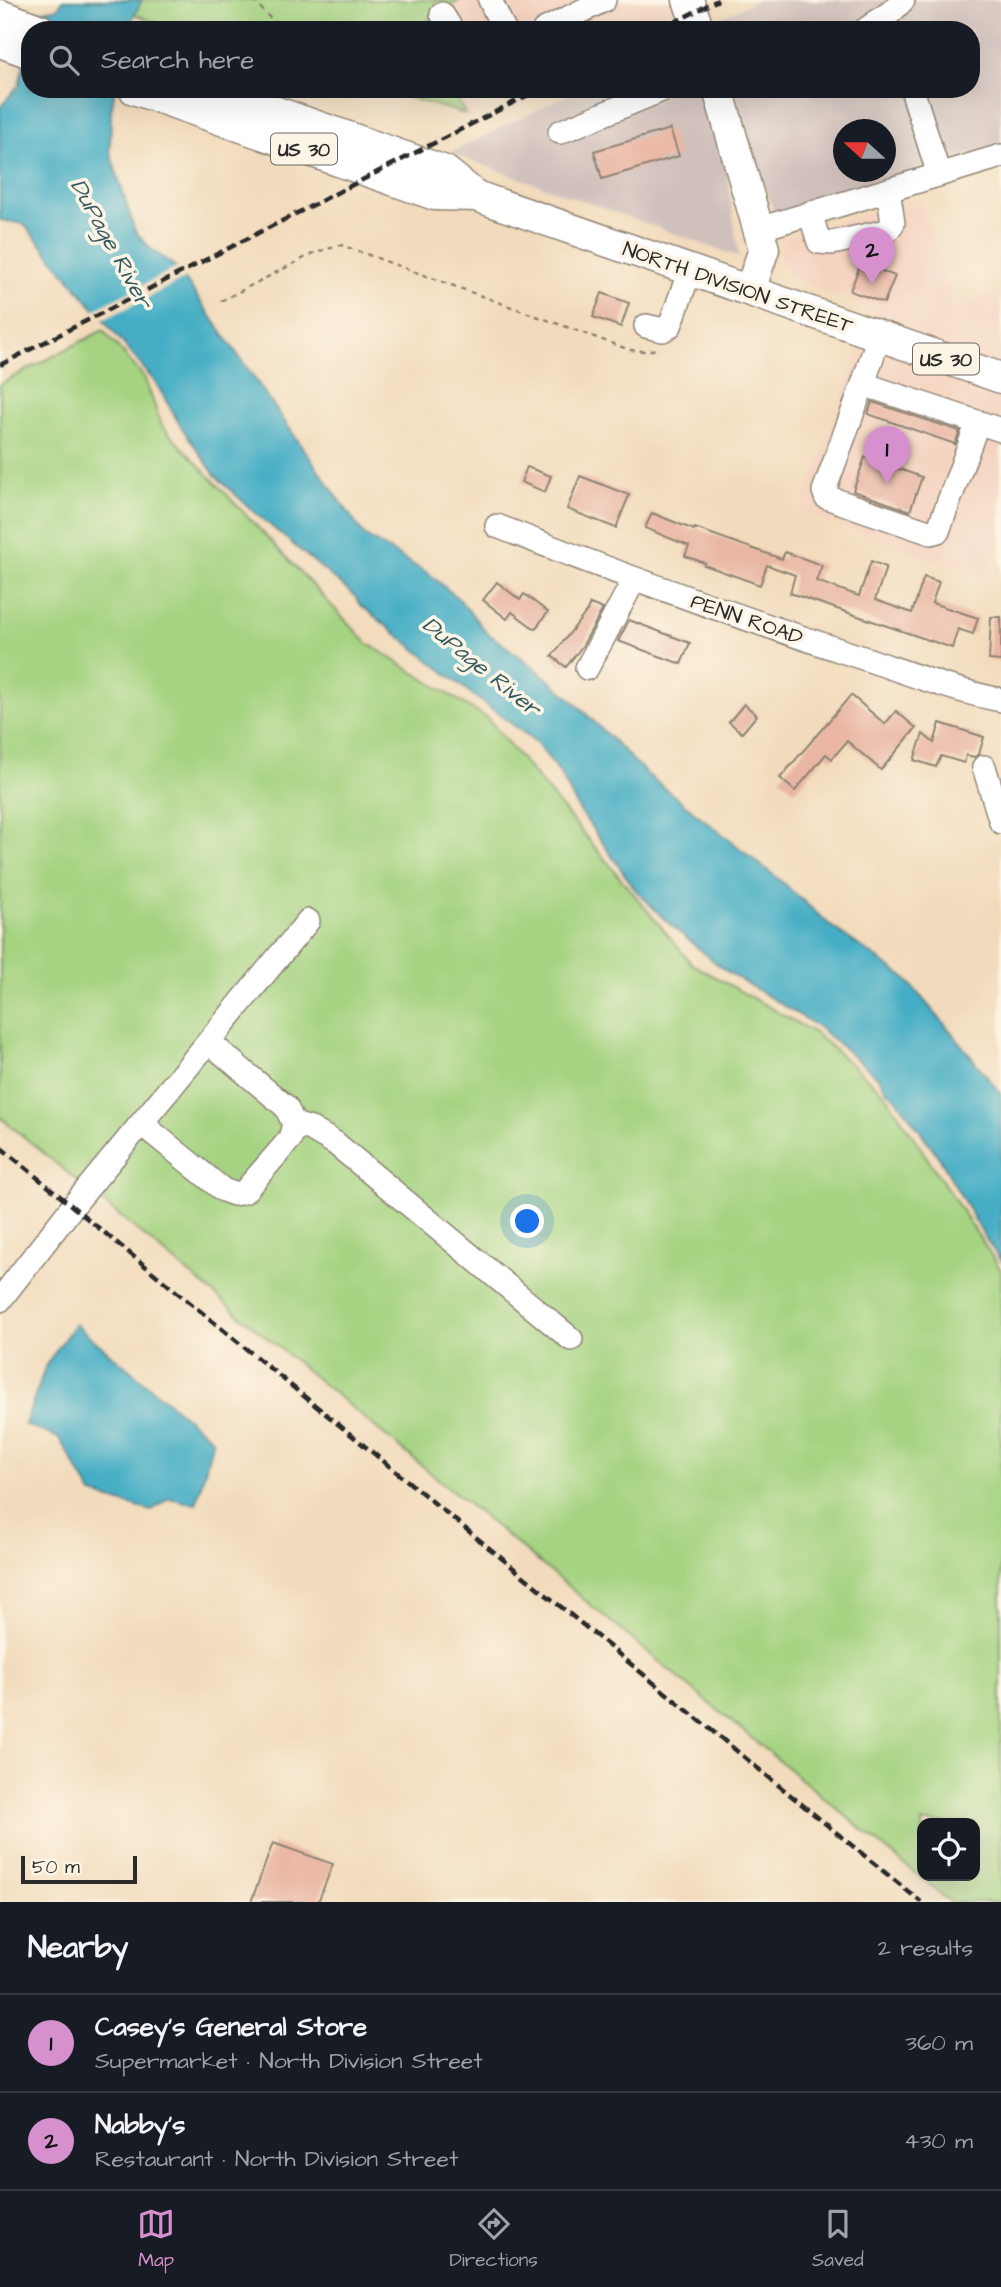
<!DOCTYPE html>
<meta charset="utf-8">
<style>
body{margin:0;font-family:"Architects Daughter",sans-serif;background:#20242c;color:#f1f3f6}
.controls{position:absolute;right:21px;bottom:21px;display:grid;overflow:hidden;border-radius:14px;box-shadow:0 7px 28px #0002}
.controls button{width:63px;height:63px;display:grid;place-items:center;padding:0;border:0;border-bottom:2px solid #363941;background:#171b24;color:#f1f3f6;font:35px sans-serif}
.compass{position:absolute;left:833px;top:119px;width:63px;height:63px;border-radius:50%;background:#171b24;box-shadow:0 7px 28px #0002;rotate:291deg}
.scale{position:absolute;left:21px;bottom:18px;width:116px;box-sizing:border-box;padding-left:7px;border:4px solid #2b2b2b;border-top:0;font-size:19px;line-height:24px;white-space:nowrap;color:#2b2b2b;-webkit-text-stroke:5px #fcf5e5;paint-order:stroke}
.you{position:absolute;left:528px;top:1222px;width:24px;height:24px;margin:-18px;border:5px solid #fff;border-radius:50%;background:#1a73e8;box-shadow:0 0 0 10px #1a73e833}
.badge{display:grid;place-items:center;width:46px;height:46px;border-radius:50%;background:#d690ce;color:#111;font-size:23px;font-weight:700}
.pin{position:absolute;translate:-50% -58px;filter:drop-shadow(0 2px 4px #0008)}
.pin::after{content:'';position:absolute;top:37px;width:24px;height:21px;background:inherit;clip-path:polygon(0 0,100% 0,50% 100%)}
.list{margin:0;padding:0;list-style:none}
h2{display:flex;justify-content:space-between;align-items:center;height:91px;margin:0;padding:0 28px;font-size:30px}
h2 small{font-size:23px;font-weight:400;color:#9ea1a6}
.list li{display:grid;grid-template-columns:46px 1fr auto;gap:21px;align-items:center;box-sizing:border-box;height:98px;padding:0 28px;border-top:2px solid #363941}
.list b{display:block;font-size:26px;white-space:nowrap}
.list p{margin:0;font-size:23px;white-space:nowrap;color:#9ea1a6}
.list em{font-size:23px;font-style:normal;color:#9ea1a6}
.icon{flex:none;width:38px;height:38px;fill:none;stroke:currentColor;stroke-width:2;stroke-linecap:round;stroke-linejoin:round}
.map{position:relative;flex:none;width:1001px;height:1902px;overflow:hidden}
.search{position:absolute;background:#171b24;box-shadow:0 7px 28px #0002;left:21px;right:21px;top:21px;height:77px;display:flex;align-items:center;gap:18px;box-sizing:border-box;padding:0 24px;border-radius:28px;color:#9ea1a6;font-size:26px}
.sheet{height:287px;background:#171b24}
nav{display:flex;justify-content:space-around;align-items:center;box-sizing:border-box;height:98px;border-top:2px solid #363941;background:#171b24;font-size:19px;color:#9ea1a6}
nav a{display:grid;justify-items:center;gap:4px}
nav .on{color:#d690ce}
.map>svg:first-child{display:block}
.built{fill:#f4d3c0}
.industrial{fill:#d0c0bc;fill-rule:evenodd}
.green{fill:#a5d381;stroke:#687f56;stroke-width:2;fill-rule:evenodd}
.water{fill:#45adc5;stroke:#386c78;stroke-width:2}
.pier{fill:#f2dbbc}
.building{fill:#e9b6a3}
.lines{fill:none;stroke-linecap:round;stroke-linejoin:round}
.minor-casing{stroke:#8e8374;stroke-width:26}
.major-casing{stroke:#8e8374;stroke-width:33}
.path{stroke:#8e8374;stroke-width:2.5;stroke-dasharray:5 5;stroke-linecap:butt}
.minor{stroke:#fff;stroke-width:23}
.major{stroke:#fff;stroke-width:30}
.rail{stroke:#2b2b2b;stroke-width:4.5;stroke-dasharray:10 5;stroke-linecap:butt}
.labels{text-anchor:middle;stroke-width:7;stroke-linejoin:round;paint-order:stroke}
.shield{fill:#fcf5e5;stroke:#6a6863;stroke-width:2}
.shield-label{font-size:19px;font-weight:bold;fill:#2b2b2b}
.street-label{font-size:21px;fill:#2b2b2b;stroke:#fcf5e5}
.water-label{font-size:23px;font-style:italic;fill:#345861;stroke:#fcf5e5}
</style>
<div class="map">
<svg width="1001" height="1902" viewBox="0 0 1001 1902">
<rect width="100%" height="100%" fill="#fcf5e5"/>
<filter id="ink" filterUnits="userSpaceOnUse"><feTurbulence type="fractalNoise" baseFrequency=".0143" numOctaves="2"/><feDisplacementMap in="SourceGraphic" scale="14" xChannelSelector="R" yChannelSelector="G"/><feConvolveMatrix kernelMatrix="1 2 1 2 8 2 1 2 1" color-interpolation-filters="sRGB"/></filter>
<filter id="wash" filterUnits="userSpaceOnUse"><feTurbulence type="fractalNoise" baseFrequency=".00686" numOctaves="4" result="noise"/><feDisplacementMap in="SourceGraphic" scale="28" xChannelSelector="R" yChannelSelector="G"/><feGaussianBlur stdDeviation="1.57" result="paint"/><feColorMatrix in="noise" values="0 0 0 0 0 0 0 0 0 0 0 0 0 0 0 0 0 1.4 0 .05"/><feComposite in="paint" operator="in"/></filter>
<g filter="url(#wash)">
<rect width="100%" height="100%" fill="#f2dbbc"/>
<path class="built" d="M455,0H683L684,4L632,30H423L421,25Z
M452,89H514L465,114Z
M919,198L955,305L1001,291V538L987,579L801,511L875,310L788,277L777,240Z"/>
<path class="industrial" d="M756,0H999L1001,7V144L774,213L734,89H971V30H714L712,23ZM844,130H886V172H844Z
M579,89H705L723,147L739,257L450,153Z"/>
<path class="green" d="M95,0H460L421,25L423,30H178Z
M380,89H452L465,114Z
M103,330L144,377L162,426L367,643L488,719L692,964L815,1033L885,1094L1001,1270V1902H950L0,1117V384ZM922,1823H975V1876H922Z"/>
<path class="water" d="M63,0H142L127,30H32L37,12L58,8Z
M30,37V89H115L111,111L110,152L135,231L151,249L177,268L364,535L429,574L460,600L486,632L534,667L571,699L648,775L782,882L831,926L905,978L952,1033L1001,1094V1261L984,1236L940,1159L896,1098L887,1091L879,1078L817,1026L723,969L666,921L635,889L578,808L560,773L536,742L473,695L359,604L356,597L252,510L215,475L180,425L156,383L24,224L0,220V107L19,85Z
M75,1324L213,1440L196,1504L169,1498L151,1511L92,1494L59,1438L25,1425L46,1365Z"/>
<path class="pier" d="M180,266L188,277L99,322L90,312Z"/>
<g id="blocks">
<path class="building" d="M670,129L679,156L602,179L594,151Z
M861,263L895,276L884,303L850,291Z
M602,293L629,303L621,327L593,317Z
M872,402L960,431L955,444L868,414Z
M865,457L922,477L910,511L853,491Z
M527,467L551,476L545,492L521,482Z
M580,476L629,495L616,528L567,509Z
M652,513L694,530L695,528L782,559L785,552L822,565L816,581L859,596L871,561L886,567L875,600L912,613L924,577L939,582L932,603L978,618L973,634L958,629L952,648L790,593L795,575L767,565L760,585L704,565L705,563L685,556L689,546L645,528Z
M497,582L520,600L524,594L548,612L535,629L512,612L507,619L483,600Z
M590,604L603,609L583,645L566,667L552,656L587,611Z
M991,617H1001V661L989,660Z
M629,620L690,643L681,664L618,641Z
M851,695L885,724L896,711L916,728L881,770L847,741L832,759L826,754L795,791L780,778Z
M744,704L757,715L742,733L729,722Z
M940,723L984,737L979,754L974,757L966,755L964,763L941,756L936,767L914,760L923,734L934,743Z
M273,1843L333,1864L318,1902H251Z"/>
</g>
</g>
<g filter="url(#ink)">
<use href="#blocks" fill-opacity="0" stroke="#8e8374" stroke-width="2"/>
<g class="lines">
<g class="minor-casing">
<path id="minor" d="M490,0L504,30
M442,14L452,30
M544,30L604,0
M865,30L891,12L903,0
M912,89L939,175
M560,132L664,89
M810,213L819,242L832,243L887,231L893,223L888,190
M759,229L1001,156
M646,326L663,330L670,326L690,270
M879,336L863,384L1001,430
M863,384L824,491L826,497L931,533L938,531L978,422
M497,526C613,572 730,614 848,653C898,669 949,690 1001,700
M587,668L634,580
M984,767L1001,822
M142,1124L223,1190L234,1194L244,1192L290,1139L294,1124L286,1107L209,1042
M294,1124L311,1129L335,1143L571,1339
M0,1300L73,1206L308,921"/>
</g>
<g class="major-casing">
<path id="major" d="M688,0L699,30
M0,15L41,30
M0,42L30,53
M134,89L435,195L476,196L1001,378
M211,89L445,171L476,196
M718,89L764,249L750,290"/>
</g>
<path class="path" d="M253,0L272,20L294,30
M221,301L314,253L341,245L630,350L645,351L658,349"/>
<use href="#minor" class="minor"/>
<use href="#major" class="major"/>
<path class="rail" d="M659,30L718,0
M0,365L540,89
M0,1147L921,1902"/>
</g>
</g>
<g class="labels">
<g class="shield">
<rect x="271" y="133.5" width="66" height="31" rx="5"/>
<rect x="913" y="343.5" width="66" height="31" rx="5"/>
</g>
<g class="shield-label">
<text x="304" y="156">US 30</text>
<text x="946" y="366">US 30</text>
</g>
<g class="street-label">
<text transform="translate(738 287) rotate(19)" y="7">NORTH DIVISION STREET</text>
<text transform="translate(747 619) rotate(19)" y="7">PENN ROAD</text>
</g>
<g class="water-label">
<text transform="translate(112 243) rotate(61)" y="8">DuPage River</text>
<text transform="translate(482 666) rotate(39)" y="8">DuPage River</text>
</g>
</g>
</svg>
<div class="controls">
<button><svg class="icon" aria-label="locate" viewBox="0 0 24 24"><circle cx="12" cy="12" r="6"/><path d="M12 2v4M12 18v4M2 12h4M18 12h4"/></svg></button>
</div>
<svg class="compass" viewBox="-18 -18 36 36"><path d="M0-13l5 13h-10z" fill="#e53935"/><path d="M0 13l5-13h-10z" fill="#9ea1a6"/></svg>
<div class="scale">50 m</div>
<div class="you"></div>
<div class="pin badge" style="left:887px;top:484px">1</div>
<div class="pin badge" style="left:872px;top:285px">2</div>
<div class="search"><svg class="icon" aria-label="search" viewBox="0 0 24 24"><circle cx="10" cy="10" r="6"/><path d="M15 15l6 6"/></svg>Search here</div>
</div>
<section class="sheet">
<h2>Nearby<small>2 results</small></h2>
<ul class="list">
<li><span class="badge">1</span><div><b>Casey's General Store</b><p>Supermarket · North Division Street</p></div><em>360 m</em></li>
<li><span class="badge">2</span><div><b>Nabby’s</b><p>Restaurant · North Division Street</p></div><em>430 m</em></li>
</ul>
</section>
<nav>
<a class="on"><svg class="icon" aria-label="map" viewBox="0 0 24 24"><path d="M3 6l6-2 6 2 6-2v14l-6 2-6-2-6 2zM9 4v14M15 6v14"/></svg>Map</a>
<a><svg class="icon" aria-label="directions" viewBox="0 0 24 24"><path d="M12 3l9 9-9 9-9-9zM9 14v-3h6M13 9l2 2-2 2"/></svg>Directions</a>
<a><svg class="icon" aria-label="saved" viewBox="0 0 24 24"><path d="M7 4h10v16l-5-4-5 4z"/></svg>Saved</a>
</nav>
